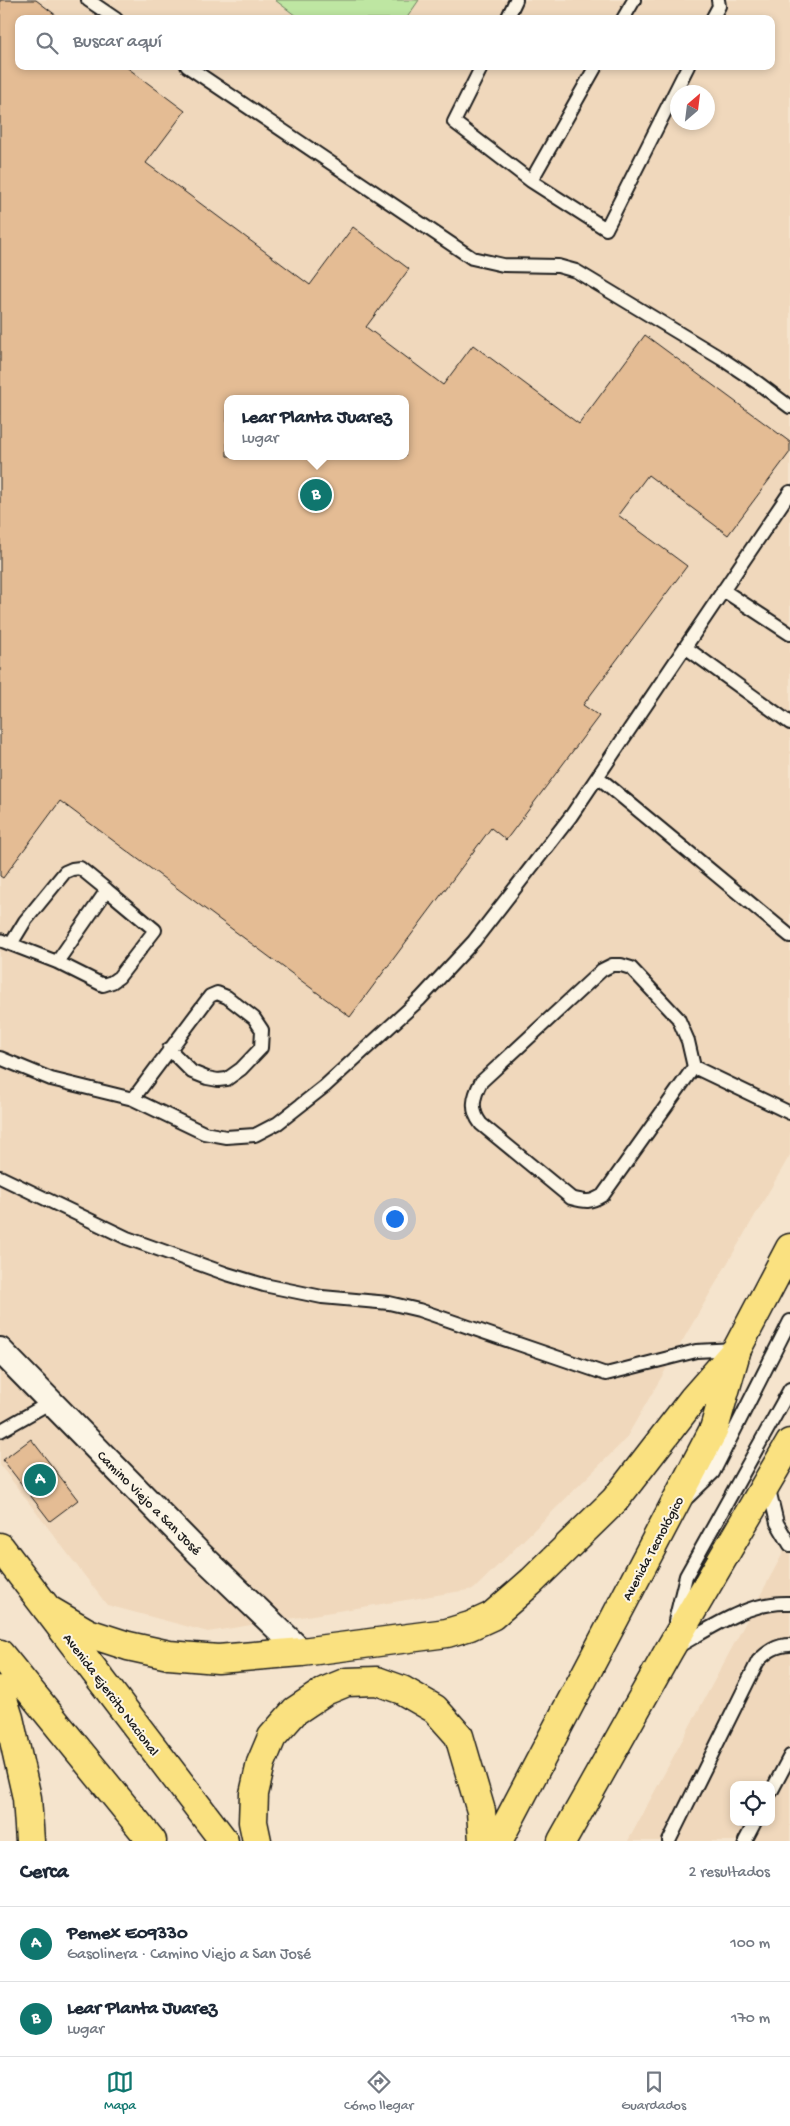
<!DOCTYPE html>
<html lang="es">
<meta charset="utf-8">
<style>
body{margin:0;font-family:"Gochi Hand",sans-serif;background:#f6f6f7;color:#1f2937}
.controls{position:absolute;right:15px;bottom:15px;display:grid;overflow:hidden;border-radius:10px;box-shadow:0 2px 8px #0003}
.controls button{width:45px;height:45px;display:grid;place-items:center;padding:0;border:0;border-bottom:1px solid #e0e1e3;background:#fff;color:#1f2937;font:25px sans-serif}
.compass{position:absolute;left:670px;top:85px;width:45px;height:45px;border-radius:50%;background:#fff;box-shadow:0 2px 8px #0003;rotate:28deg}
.you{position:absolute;left:394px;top:1218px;width:18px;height:18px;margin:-12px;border:4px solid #fff;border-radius:50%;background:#1a73e8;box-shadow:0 0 0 8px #1a73e833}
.badge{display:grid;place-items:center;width:32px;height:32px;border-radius:50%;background:#0f766e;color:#fff;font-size:16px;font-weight:700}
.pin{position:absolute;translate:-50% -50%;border:2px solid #fff;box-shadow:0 1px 5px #0006}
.popup{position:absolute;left:224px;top:395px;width:185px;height:65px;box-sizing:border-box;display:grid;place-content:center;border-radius:10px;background:#fff;filter:drop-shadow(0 1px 4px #0005);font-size:16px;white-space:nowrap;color:#747a83}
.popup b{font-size:19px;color:#1f2937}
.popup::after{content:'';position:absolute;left:50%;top:100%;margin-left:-10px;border:10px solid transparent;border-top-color:#fff}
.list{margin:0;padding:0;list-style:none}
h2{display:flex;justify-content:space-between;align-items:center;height:65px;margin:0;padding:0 20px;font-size:21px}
h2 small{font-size:16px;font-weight:400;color:#747a83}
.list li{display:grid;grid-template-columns:32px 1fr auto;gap:15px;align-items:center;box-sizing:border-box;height:75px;padding:0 20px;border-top:1px solid #e0e1e3}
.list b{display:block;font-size:19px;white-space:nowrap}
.list p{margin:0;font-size:16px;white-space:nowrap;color:#747a83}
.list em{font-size:16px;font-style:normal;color:#747a83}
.icon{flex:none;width:28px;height:28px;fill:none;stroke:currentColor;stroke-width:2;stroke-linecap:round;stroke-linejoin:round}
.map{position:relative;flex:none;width:790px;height:1841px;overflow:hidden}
.search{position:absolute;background:#fff;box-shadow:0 2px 8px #0003;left:15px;right:15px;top:15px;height:55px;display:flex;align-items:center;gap:12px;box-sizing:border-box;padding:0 18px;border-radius:10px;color:#747a83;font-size:19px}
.sheet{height:215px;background:#fff}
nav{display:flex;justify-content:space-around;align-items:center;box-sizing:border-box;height:70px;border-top:1px solid #e0e1e3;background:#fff;font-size:14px;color:#747a83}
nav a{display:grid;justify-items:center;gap:2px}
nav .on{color:#0f766e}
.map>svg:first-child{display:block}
.built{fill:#f0d8bc;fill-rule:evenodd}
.green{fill:#bee6a2;stroke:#6d815f}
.building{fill:#e4bc94;stroke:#1c1c1c;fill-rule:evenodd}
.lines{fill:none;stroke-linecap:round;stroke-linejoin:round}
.service-casing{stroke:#1c1c1c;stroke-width:16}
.minor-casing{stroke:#1c1c1c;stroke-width:28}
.primary-casing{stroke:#1c1c1c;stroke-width:31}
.service{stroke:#fcf5e5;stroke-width:12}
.minor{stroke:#fcf5e5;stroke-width:24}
.primary{stroke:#fae180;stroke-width:28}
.labels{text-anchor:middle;stroke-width:4;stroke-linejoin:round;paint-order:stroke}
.street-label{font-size:14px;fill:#1c1c1c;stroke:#fcf5e5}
</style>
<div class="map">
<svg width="790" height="1841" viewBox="0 0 790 1841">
<rect width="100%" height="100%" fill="#f5e4cd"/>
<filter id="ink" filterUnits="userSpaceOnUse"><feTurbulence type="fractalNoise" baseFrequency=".02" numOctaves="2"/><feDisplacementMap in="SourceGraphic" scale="10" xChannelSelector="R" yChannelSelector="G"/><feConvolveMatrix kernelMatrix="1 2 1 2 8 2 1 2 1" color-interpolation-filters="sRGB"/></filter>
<g filter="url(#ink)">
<path class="built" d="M0,0H790V1155L625,1440L474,1589L208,1632L107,1605L0,1465ZM19,19H771V66H19ZM678,92H708V122H678ZM227,399H405V456H227Z
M790,1540V1841H628ZM734,1785H771V1822H734Z"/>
<path class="green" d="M275,0H419L406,19H300Z"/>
<path class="building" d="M0,0H36L61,19H19V66H125L185,111L146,163L310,285L353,227L409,269L366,327L443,385L473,345L579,424L645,335L790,442V452L728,535L648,475L618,515L687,566L583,705L599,716L506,840L491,828L350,1017L60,801L3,878L0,876ZM227,399H405V456H227Z
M31,1439L78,1500L50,1521L3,1460Z"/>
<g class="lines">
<g class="service-casing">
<path id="service" d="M88,0L116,19
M507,19L516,0
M623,19L634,0
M712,19L719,6L718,0
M187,66L472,258L503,265L558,266L576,271L722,359L758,383L790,407
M482,66L454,122L531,181L596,66
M531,181L606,229L688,66
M723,590L790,634
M685,647L790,723
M598,777L790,936
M0,940L57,962L103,985L112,982L119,977L155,930L107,890
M11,944L25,921L65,872L72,869L80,868L107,890L57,962
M612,965H621L631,968L678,1018L688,1041L694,1067L603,1195C590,1203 586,1202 571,1198L481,1124C470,1110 473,1097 481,1082L602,970Z
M0,1058L51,1079L133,1099L204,1133L226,1137L255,1135L278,1123L325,1086L420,999L474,941L571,816L790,492
M694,1067L790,1113
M133,1099L210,996L217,993L227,997L254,1018L262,1030L261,1048L241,1069L227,1079L218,1080L207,1078L192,1072L169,1049
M0,1177L127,1238L227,1274L264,1285L322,1297L389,1303L419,1310L606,1374L696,1351L735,1349
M0,1431L51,1402
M768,1485L777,1523L790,1545
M688,1497L713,1473L790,1321
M675,1621L686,1576L790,1389
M677,1647C711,1628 748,1601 790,1603
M771,1792L790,1756
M669,1841L758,1661C767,1652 776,1645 790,1645
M745,1841L755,1822"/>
</g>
<g class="minor-casing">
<path id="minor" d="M0,1350L200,1554L302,1652"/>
</g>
<g class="primary-casing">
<path id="primary" d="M0,1547L224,1841
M47,1609L88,1633L128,1646L169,1655L218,1659L302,1652L447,1633L470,1626L492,1616L532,1581L615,1500L693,1399L737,1349
M0,1654L152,1841
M0,1690L9,1718L27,1798L30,1841
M257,1841L253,1822L254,1794L261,1763L272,1737L295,1711L325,1691L347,1682L377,1681L402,1690L435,1709L459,1736L481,1811L483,1841
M498,1841L714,1429L737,1349L790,1248
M562,1841L668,1652L790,1443"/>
</g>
<use href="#service" class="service"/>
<use href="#minor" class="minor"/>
<use href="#primary" class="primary"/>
</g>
</g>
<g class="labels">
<g class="street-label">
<text transform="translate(150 1502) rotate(45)" y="5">Camino Viejo a San José</text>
<text transform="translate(652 1548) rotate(-62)" y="5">Avenida Tecnológico</text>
<text transform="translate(112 1694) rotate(53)" y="5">Avenida Ejercito Nacional</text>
</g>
</g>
</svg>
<div class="controls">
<button><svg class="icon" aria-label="locate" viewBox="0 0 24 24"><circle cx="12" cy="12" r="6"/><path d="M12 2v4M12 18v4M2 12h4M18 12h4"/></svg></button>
</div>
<svg class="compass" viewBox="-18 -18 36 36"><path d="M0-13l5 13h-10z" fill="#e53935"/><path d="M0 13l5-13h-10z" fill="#747a83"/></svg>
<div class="you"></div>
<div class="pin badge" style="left:40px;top:1480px">A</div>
<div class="pin badge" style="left:316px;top:495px">B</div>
<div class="popup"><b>Lear Planta Juarez</b>Lugar</div>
<div class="search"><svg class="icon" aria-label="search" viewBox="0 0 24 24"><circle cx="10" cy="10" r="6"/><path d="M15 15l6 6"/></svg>Buscar aquí</div>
</div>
<section class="sheet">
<h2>Cerca<small>2 resultados</small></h2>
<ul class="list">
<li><span class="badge">A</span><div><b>Pemex E09330</b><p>Gasolinera · Camino Viejo a San José</p></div><em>100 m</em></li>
<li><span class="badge">B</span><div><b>Lear Planta Juarez</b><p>Lugar</p></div><em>170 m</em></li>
</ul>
</section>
<nav>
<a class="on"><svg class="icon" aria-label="map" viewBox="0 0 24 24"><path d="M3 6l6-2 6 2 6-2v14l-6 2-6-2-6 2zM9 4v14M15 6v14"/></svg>Mapa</a>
<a><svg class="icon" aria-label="directions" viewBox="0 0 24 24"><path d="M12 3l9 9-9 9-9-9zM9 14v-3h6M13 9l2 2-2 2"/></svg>Cómo llegar</a>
<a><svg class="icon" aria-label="saved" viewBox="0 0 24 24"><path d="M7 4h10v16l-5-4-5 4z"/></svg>Guardados</a>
</nav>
